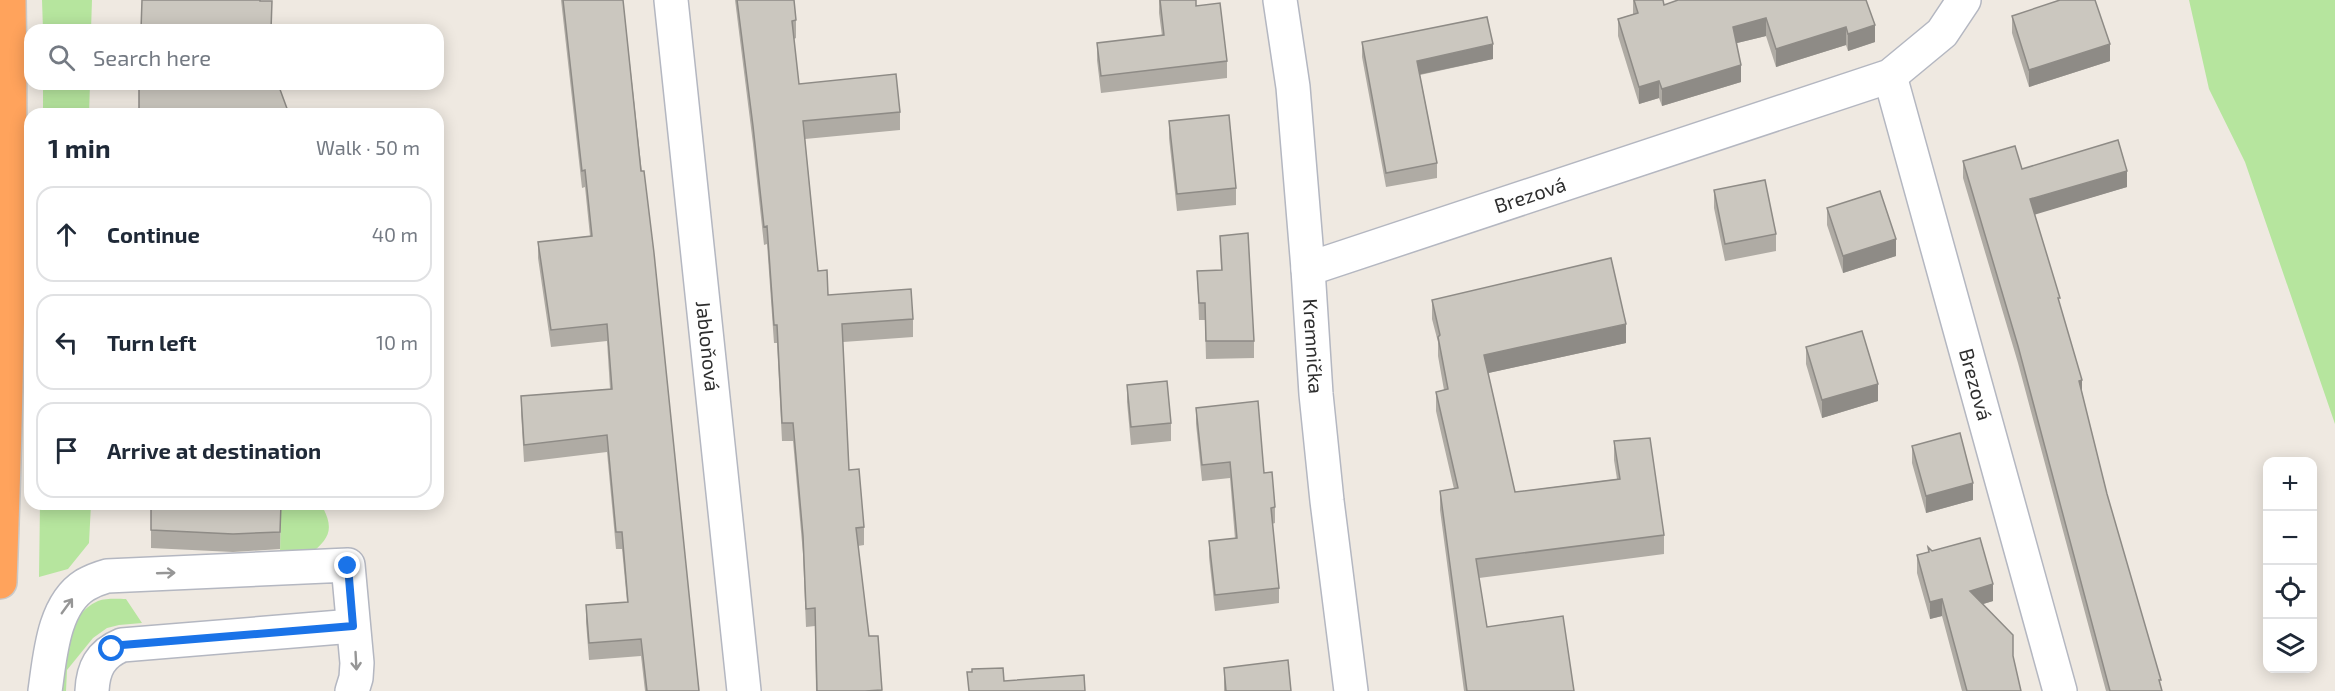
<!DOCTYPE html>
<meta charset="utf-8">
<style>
body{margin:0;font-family:"Exo 2",sans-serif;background:#f6f6f7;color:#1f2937}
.controls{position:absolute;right:18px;bottom:18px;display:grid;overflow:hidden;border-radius:12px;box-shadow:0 3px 15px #0003}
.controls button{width:54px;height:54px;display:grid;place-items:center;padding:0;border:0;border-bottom:2px solid #e0e1e3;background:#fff;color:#1f2937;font:30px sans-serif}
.stop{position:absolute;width:18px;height:18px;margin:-14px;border:4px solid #1a73e8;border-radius:50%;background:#fff}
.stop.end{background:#1a73e8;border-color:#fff;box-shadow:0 2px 6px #0008}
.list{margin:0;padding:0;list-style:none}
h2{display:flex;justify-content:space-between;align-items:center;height:78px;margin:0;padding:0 24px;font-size:26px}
h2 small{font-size:20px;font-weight:400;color:#747a83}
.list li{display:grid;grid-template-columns:39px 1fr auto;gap:18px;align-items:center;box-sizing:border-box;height:96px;margin:0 12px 12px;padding:0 12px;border:2px solid #e0e1e3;border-radius:18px}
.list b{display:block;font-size:22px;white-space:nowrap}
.list em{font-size:20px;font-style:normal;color:#747a83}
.icon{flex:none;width:33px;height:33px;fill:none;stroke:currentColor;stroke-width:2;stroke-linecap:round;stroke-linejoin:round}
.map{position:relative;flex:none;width:2335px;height:691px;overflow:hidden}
.search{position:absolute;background:#fff;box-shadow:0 3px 15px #0003;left:24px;top:24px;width:420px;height:66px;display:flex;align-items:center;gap:15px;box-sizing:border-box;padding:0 21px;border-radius:18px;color:#747a83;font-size:22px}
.panel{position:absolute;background:#fff;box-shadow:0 3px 15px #0003;left:24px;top:108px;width:420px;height:402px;border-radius:18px}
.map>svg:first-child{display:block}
.green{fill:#b6e59e}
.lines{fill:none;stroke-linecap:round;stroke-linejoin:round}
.minor-casing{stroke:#b4b7c1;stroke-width:36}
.highway-casing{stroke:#c9c9c9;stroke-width:36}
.minor{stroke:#fff;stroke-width:33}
.highway{stroke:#ffa35c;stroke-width:33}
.wall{fill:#afaba4}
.shaded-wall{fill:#8e8b86}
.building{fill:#cbc7bf;stroke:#8e8b86;stroke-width:1.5}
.oneway{stroke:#969696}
.route{stroke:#1a73e8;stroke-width:8}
.labels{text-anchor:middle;stroke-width:5;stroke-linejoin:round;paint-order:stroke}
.street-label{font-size:20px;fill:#2e2e2e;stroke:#fff}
</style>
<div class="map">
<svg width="2335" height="691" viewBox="0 0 2335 691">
<rect width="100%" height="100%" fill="#efe9e1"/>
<path class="green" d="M42,0H92L91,30H43Z
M2189,0H2335V424L2245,162L2209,89Z
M43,84H90L89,114H43Z
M40,504H91L89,543L68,569L39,577Z
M281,504H321C335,529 330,538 309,555L280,553Z
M126,599L142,623L119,625L107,628L93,638L67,670L66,691H60C64,661 65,615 98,601C106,598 118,599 126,599Z"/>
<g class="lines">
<g class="minor-casing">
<g id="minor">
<path id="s1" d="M671,0L744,691"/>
<path id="s2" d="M1280,0L1293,87L1308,269L1316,394L1327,501L1351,691"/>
<path id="s3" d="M1890,76L2060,691"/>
<path id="s4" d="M1308,269L1890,76L1942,33L1964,0"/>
<path d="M45,691C50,657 53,605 85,585C92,581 100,578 107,576L348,565L357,663L356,678L352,691"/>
<path d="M92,691C93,669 100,654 122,645L353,626"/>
</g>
</g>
<g class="highway-casing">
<path id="highway" d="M0,582C7,388 12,194 9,0"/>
</g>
<use href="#minor" class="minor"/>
<use href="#highway" class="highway"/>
</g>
<path class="wall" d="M561,0H623L699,691H645L641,656L589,660L586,622V605L627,602L622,549H616L607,452L524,462L521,412V396L610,389L607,341L551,347L538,258V242L590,236L585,187L582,188Z
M735,0H794L796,20V38L794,39L799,84L900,112V130L805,139L818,271L828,295L913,319V337L843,342L849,470L864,527V545L858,546L869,636H878L882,691H816L815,626L806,627L803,554L793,441H782L777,343H774L767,244L764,245L753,144Z
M1159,0H1196V6L1227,61V78L1101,93L1097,60V43L1162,36L1159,13Z
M1633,0H1663L1664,5L1866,0L1875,42L1848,51L1846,45L1776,67L1766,36L1737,43L1741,82L1662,106L1659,98L1639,104L1618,36V19L1633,14Z
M2012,16L2110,61L2029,87L2012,33Z
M1362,42L1493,59L1420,75L1437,163V178L1386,187L1362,57Z
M1169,121L1236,188V205L1177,211L1169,138Z
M1963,161L2022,169L2127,187L2034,214L2060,305L2107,494L2162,691H2106L2018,363L1963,178Z
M1714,190L1776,234V251L1725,261L1714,208Z
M1827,208L1896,256L1843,273L1827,225Z
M1220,236L1254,341V358L1206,359L1205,320H1199L1197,271L1221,270Z
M1432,300L1626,343L1488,373L1515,492L1617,479L1614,460V441L1664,535V554L1479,578L1487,627L1574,691H1464L1440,510V491L1454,489L1436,411V392L1444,390L1438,356V342L1432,319Z
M1806,347L1878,401L1822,418L1806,364Z
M1127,385L1171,423V441L1131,445L1127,402Z
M1196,408L1264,473L1275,507V523L1272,524L1279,588V603L1215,611L1209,557V541L1235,539L1230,478L1202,481L1196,424Z
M1912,446L1973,500L1926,513L1912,463Z
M151,504H281L280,549L233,552L151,548Z
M1928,547L1993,601L1983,604L2013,657L2021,691H1962L1942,616L1930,619L1917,573V555L1928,552Z
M1224,668L1291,691H1224Z"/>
<path class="shaded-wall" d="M1766,18V36L1733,44V27Z
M1875,25V42L1848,51V34Z
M1846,27V45L1776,67V49Z
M1493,44V59L1417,75V61Z
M2110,44V61L2029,87V70Z
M1741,65V82L1662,106V89Z
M1659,81V98L1639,104V87Z
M2127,171V187L2030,216V199Z
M1896,239V256L1843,273V256Z
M1626,324V343L1484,374V355Z
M2082,380V396L2079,381Z
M1878,384V401L1822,418V400Z
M1973,483V500L1926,513V496Z
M1993,584V601L1970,608V591Z
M1942,599V616L1930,619V602Z"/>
<path class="building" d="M142,0H260V1H272L271,30H141Z
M563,0H623L641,171H644L654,253L699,691H647L641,639L589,643L586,605L628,602L622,532H616L607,435L524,445L521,396L612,389L607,324L551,330L538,242L592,236L585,170L582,171Z
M737,0H794L796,20L792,21L799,84L896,74L900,112L803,121L818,271L827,270L828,295L911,289L913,319L842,324L849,470L859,469L864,527L856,528L869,636H878L882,690L865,691H817L815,608L806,609L803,536L793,423H782L777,325H774L767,226L764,227L753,126Z
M1160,0H1196V6L1220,3L1227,61L1101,76L1097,43L1164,35Z
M1634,0H1663L1664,5L1678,0H1866L1875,25L1848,34L1846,27L1776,49L1766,18L1733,27L1741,65L1662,89L1659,81L1639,87L1618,19L1638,13Z
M2060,0H2095L2110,44L2029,70L2012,16Z
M1487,17L1493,44L1417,61L1437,163L1386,173L1362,42Z
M139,84H278L289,114H139Z
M1229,115L1236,188L1177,194L1169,121Z
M2118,140L2127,171L2030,199L2060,298H2058L2082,380L2079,381L2107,494L2161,680H2159L2162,691H2110L2018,346L1963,161L2015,146L2022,169Z
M1765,180L1776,234L1725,244L1714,190Z
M1880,191L1896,239L1843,256L1827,208Z
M1248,233L1254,341H1206L1205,303H1199L1197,271L1222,270L1220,236Z
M1611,258L1626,324L1484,355L1515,492L1620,479L1614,441L1650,438L1664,535L1476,559L1487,627L1563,616L1574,691H1467L1440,491L1458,488L1436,392L1448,389L1438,337L1440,335L1432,300Z
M1862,331L1878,384L1822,400L1806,347Z
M1167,381L1171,423L1131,427L1127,385Z
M1258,401L1264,473L1272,472L1275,507L1271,508L1279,588L1215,595L1209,541L1237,538L1230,462L1202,465L1196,408Z
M1960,433L1973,483L1926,496L1912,446Z
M151,504H281L280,532L233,534L151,530Z
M1980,538L1993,584L1970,591L2013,635V656L2021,691H1967L1942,599L1930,602L1917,555L1929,552L1928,547L1932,551Z
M1288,660L1291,691H1226L1224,668Z
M1003,668L1004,681L1084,675L1085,691H969L967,672H972V669Z"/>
<defs><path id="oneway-shaft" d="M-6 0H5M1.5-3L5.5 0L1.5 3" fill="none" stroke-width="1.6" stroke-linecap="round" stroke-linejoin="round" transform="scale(1.5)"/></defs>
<g class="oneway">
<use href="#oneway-shaft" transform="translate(166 573) rotate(-2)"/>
<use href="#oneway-shaft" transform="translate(67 606) rotate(-54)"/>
<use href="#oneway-shaft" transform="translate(356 661) rotate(87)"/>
</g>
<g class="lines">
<path class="route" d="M112,649L122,645L353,626L348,566"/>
</g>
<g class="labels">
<g class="street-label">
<text dy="7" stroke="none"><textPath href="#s4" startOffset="234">Brezová</textPath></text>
<text dy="7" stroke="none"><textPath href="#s1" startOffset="348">Jabloňová</textPath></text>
<text dy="7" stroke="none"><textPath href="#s2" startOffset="348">Kremnička</textPath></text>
<text dy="7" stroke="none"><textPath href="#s3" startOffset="320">Brezová</textPath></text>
</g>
</g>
</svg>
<div class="controls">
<button>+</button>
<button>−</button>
<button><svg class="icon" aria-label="locate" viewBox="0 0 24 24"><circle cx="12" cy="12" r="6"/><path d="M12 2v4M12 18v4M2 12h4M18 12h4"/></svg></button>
<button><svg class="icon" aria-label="layers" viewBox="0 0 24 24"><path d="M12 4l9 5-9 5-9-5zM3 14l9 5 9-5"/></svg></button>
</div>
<div class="stop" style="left:112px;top:649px"></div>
<div class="stop end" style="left:348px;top:566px"></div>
<div class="search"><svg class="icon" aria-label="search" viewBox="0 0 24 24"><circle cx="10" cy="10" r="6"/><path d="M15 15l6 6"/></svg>Search here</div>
<section class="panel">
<h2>1 min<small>Walk · 50 m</small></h2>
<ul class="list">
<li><svg class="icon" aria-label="ahead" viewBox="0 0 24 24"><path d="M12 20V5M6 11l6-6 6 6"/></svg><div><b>Continue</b></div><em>40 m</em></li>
<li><svg class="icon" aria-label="left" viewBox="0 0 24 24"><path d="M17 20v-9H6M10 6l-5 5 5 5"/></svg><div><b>Turn left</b></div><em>10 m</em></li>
<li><svg class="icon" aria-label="arrive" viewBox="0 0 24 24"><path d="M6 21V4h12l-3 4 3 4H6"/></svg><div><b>Arrive at destination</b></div></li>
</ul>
</section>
</div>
